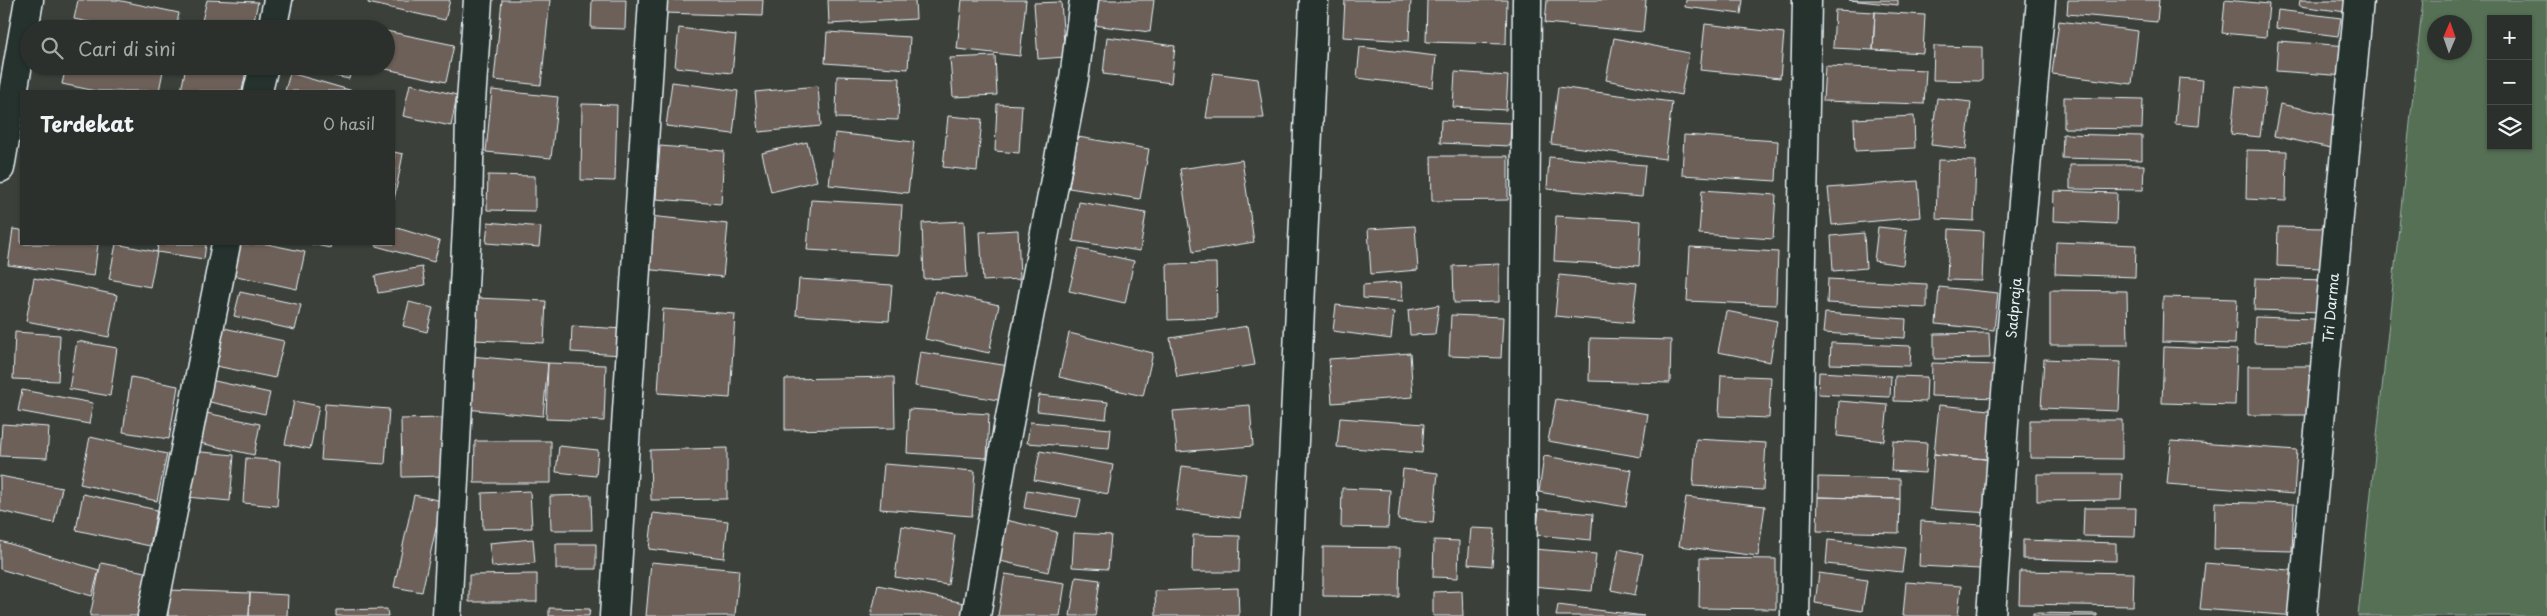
<!DOCTYPE html>
<html lang="id">
<meta charset="utf-8">
<style>
body{margin:0;font-family:"Playpen Sans",sans-serif;background:#343834;color:#f1f3f6}
.controls{position:absolute;right:15px;top:15px;display:grid;overflow:hidden;border-radius:0px;box-shadow:0 1px 4px #0004}
.controls button{width:45px;height:45px;display:grid;place-items:center;padding:0;border:0;border-bottom:1px solid #484b48;background:#2c302c;color:#f1f3f6;font:25px sans-serif}
.compass{position:absolute;left:2427px;top:15px;width:45px;height:45px;border-radius:50%;background:#2c302c;box-shadow:0 1px 4px #0004;rotate:2deg}
.list{margin:0;padding:0;list-style:none}
h2{display:flex;justify-content:space-between;align-items:center;height:65px;margin:0;padding:0 20px;font-size:21px}
h2 small{font-size:16px;font-weight:400;color:#a6a9a9}
.icon{flex:none;width:28px;height:28px;fill:none;stroke:currentColor;stroke-width:2;stroke-linecap:round;stroke-linejoin:round}
.map{position:relative;flex:none;width:2547px;height:616px;overflow:hidden}
.search{position:absolute;background:#2c302c;box-shadow:0 1px 4px #0004;left:20px;top:20px;width:375px;height:55px;display:flex;align-items:center;gap:12px;box-sizing:border-box;padding:0 18px;border-radius:28px;color:#a6a9a9;font-size:19px}
.panel{position:absolute;background:#2c302c;box-shadow:0 1px 4px #0004;left:20px;top:90px;width:375px;height:155px;border-radius:0px}
.map>svg:first-child{display:block}
.green{fill:#556f55;stroke:#9eb0a6;fill-rule:evenodd}
.building{fill:#6c6059;stroke:#e8f1f8}
.lines{fill:none;stroke-linecap:round;stroke-linejoin:round}
.minor-casing{stroke:#e8f1f8;stroke-width:31}
.minor{stroke:#26332d;stroke-width:28}
.labels{text-anchor:middle;stroke-width:4;stroke-linejoin:round;paint-order:stroke}
.street-label{font-size:14px;fill:#e8f1f8;stroke:#26332d}
</style>
<div class="map">
<svg width="2547" height="616" viewBox="0 0 2547 616">
<rect width="100%" height="100%" fill="#3b403a"/>
<filter id="ink" filterUnits="userSpaceOnUse"><feTurbulence type="fractalNoise" baseFrequency=".02" numOctaves="2"/><feDisplacementMap in="SourceGraphic" scale="10" xChannelSelector="R" yChannelSelector="G"/><feConvolveMatrix kernelMatrix="1 2 1 2 8 2 1 2 1" color-interpolation-filters="sRGB"/></filter>
<g filter="url(#ink)">
<path class="green" d="M2423,0H2547V616H2358ZM2491,19H2528V146H2491ZM2434,22H2464V52H2434Z"/>
<path class="building" d="M78,0H117L179,13L176,29H122L74,19Z
M207,0L258,2L252,29H200Z
M369,0H450L445,20L368,3Z
M502,0H550L541,85L494,80Z
M592,0H626L625,29L591,28Z
M664,0H763L762,16L664,13Z
M828,0H915L916,19L829,24Z
M962,0H1026L1020,56L957,49Z
M1095,0H1154L1150,32L1093,25Z
M1345,0H1411L1409,41L1343,37Z
M1427,0H1507L1506,44L1426,42Z
M1547,0H1646L1643,32L1545,23Z
M1686,0H1743L1741,14L1685,7Z
M1849,0H1898V5Z
M2068,0H2159L2157,22L2067,14Z
M2225,0L2269,4L2266,37L2222,33Z
M2300,0H2356L2354,13L2299,6Z
M1061,2L1065,57L1038,59L1034,3Z
M1835,10L1875,12L1873,50L1833,48Z
M2278,10L2341,18L2338,36L2276,28Z
M1875,12L1925,15L1923,53L1873,50Z
M2059,21L2138,31L2132,84L2052,74Z
M1705,24L1784,33L1780,78L1700,70Z
M679,28L736,35L732,73L675,67Z
M386,31L454,45L446,82L372,66H386Z
M827,32L910,37L908,69L825,63Z
M1107,37L1175,46L1171,83L1103,74Z
M1614,38L1689,53L1681,95L1606,80Z
M2278,41L2349,46L2346,76L2276,71Z
M1934,46L1982,47V81L1933,80Z
M1360,47L1436,56L1433,87L1357,78Z
M995,56L997,95L953,97L950,58Z
M66,66H164L159,91H96L62,84Z
M186,66H247L242,91H181Z
M289,66H352L349,79Z
M1825,66L1926,70L1924,104L1823,101Z
M1455,72L1508,76L1506,110L1453,107Z
M290,73L353,91H285Z
M1213,73L1258,79L1264,118H1206Z
M837,76L900,78L898,120L836,118Z
M2179,78L2203,80L2199,126L2175,124Z
M672,82L738,91L733,134L666,126Z
M410,84L457,95L451,126L403,116Z
M818,86L821,126L759,132L755,92Z
M2236,86L2266,89L2260,137L2231,134Z
M1558,87L1672,102L1665,159L1551,144Z
M492,90L558,97L551,158L486,152Z
M2064,97L2143,99L2142,129L2064,128Z
M1937,98L1971,102L1966,149L1931,145Z
M582,104L617,105L615,181L581,180Z
M997,104L1022,105L1019,153L995,151Z
M2280,104L2338,116L2331,148L2274,136Z
M948,116L982,119L977,171L943,167Z
M1914,116L1915,148L1855,151L1854,119Z
M1441,120L1511,123L1510,146L1440,143Z
M835,133L914,142L908,193L829,185Z
M2063,134L2142,136V160L2062,158Z
M1684,135L1778,141L1776,181L1682,175Z
M1078,137L1149,149L1140,199L1069,188Z
M807,142L817,181L771,192L762,153Z
M660,146L724,151L721,204L656,199Z
M2247,150L2287,151L2286,201L2246,199Z
M394,152L403,154L394,200Z
M1431,156H1508V200L1432,201Z
M1549,157L1645,165L1642,197L1547,189Z
M1242,160L1254,242L1193,252L1180,169Z
M1938,160L1976,161L1974,221L1936,219Z
M2070,165H2144L2143,190L2070,189Z
M488,175L535,176V211L487,210Z
M1918,181L1921,217L1832,225L1828,188Z
M1702,190L1776,195L1773,239L1699,234Z
M2054,191L2117,193L2116,224L2053,221Z
M811,200L902,205L899,255L807,250Z
M1079,202L1146,213L1140,251L1073,241Z
M649,216L728,224L723,277L643,269Z
M1556,216L1641,221L1639,266L1554,261Z
M964,221L967,277L924,279L922,223Z
M488,222L541,227L539,247L486,243Z
M1415,226L1418,270L1371,274L1368,229Z
M394,227L440,241L434,262L376,246L377,244H394Z
M1878,227L1907,230L1903,265L1874,261Z
M2278,227L2323,228L2321,268L2277,266Z
M13,229L21,230V244H98L94,276L8,265Z
M1949,229L1984,231L1982,281L1947,280Z
M1018,230L1020,279L983,281L980,232Z
M1864,233L1866,268L1833,271L1831,236Z
M2056,242L2136,245L2135,277L2055,274Z
M116,244L157,252L150,287L109,279Z
M158,244H206L204,259L157,252Z
M239,244H267L305,252L297,289L232,275Z
M311,244H331L330,248Z
M1690,247L1778,252L1776,305L1687,301Z
M1079,249L1134,261L1125,303L1069,291Z
M1216,263L1217,318L1168,320L1167,264Z
M1499,264V302L1454,303L1453,266Z
M422,267L425,285L378,293L375,276Z
M1559,275L1637,283L1632,323L1555,316Z
M34,278L117,295L109,337L26,321Z
M2255,278L2325,280L2324,312L2254,310Z
M799,279L892,285L889,321L796,315Z
M1828,279L1927,284V308L1827,303Z
M1401,282L1403,301L1363,298V285Z
M1939,287L1998,293L1994,330L1936,324Z
M2050,290L2127,291L2128,345H2050Z
M935,291L999,305L989,353L925,339Z
M240,292L301,305L295,330L234,316Z
M2163,297L2237,299L2235,344L2162,342Z
M476,298L546,301L544,343L474,340Z
M409,302L433,308L427,332L403,326Z
M1336,305L1394,312L1391,339L1333,331Z
M1439,305L1435,334L1410,335L1408,310Z
M663,309L735,314L730,398L658,393Z
M1726,311L1777,321L1770,362L1718,352Z
M1825,313L1906,319L1905,338L1823,333Z
M1451,315L1503,317L1501,358L1449,356Z
M2255,317L2316,319L2315,345L2254,343Z
M572,326L624,329L623,355L571,352Z
M1248,326L1255,365L1177,377L1170,338Z
M224,328L284,341L275,378L216,366Z
M15,332L60,335L58,381L13,379Z
M1069,333L1153,353L1143,396L1059,377Z
M1989,333L1990,358L1934,359V334Z
M1590,338L1671,340L1670,383L1589,381Z
M77,341L117,348L110,396L69,389Z
M1831,343L1911,346L1910,366L1830,364Z
M2164,347L2237,350L2235,405L2162,403Z
M920,352L1009,366L1004,401L915,386Z
M1410,353L1413,397L1332,403L1329,359Z
M470,356L548,363L543,416L465,409Z
M2044,359L2121,362L2119,411L2041,408Z
M548,363L606,365L604,421L546,419Z
M1932,363L2000,365V398L1931,396Z
M2248,366H2317V415H2248Z
M1819,372L1891,376L1890,397L1818,394Z
M1721,375L1771,377L1769,418L1719,416Z
M1895,376L1927,377L1926,402L1894,401Z
M131,377L178,386L169,439L123,432Z
M894,377L895,428L785,430V379Z
M210,380L270,393L265,414L205,401Z
M22,390L93,403L89,424L18,411Z
M1039,395L1108,402L1106,419L1037,411Z
M1556,399L1648,414L1641,457L1548,441Z
M294,401L319,406L310,449L285,444Z
M1839,401L1888,405L1884,441L1837,436Z
M325,404L389,409L385,464L321,460Z
M1250,405L1253,446L1177,452L1173,411Z
M1939,405L2000,411L1995,460L1934,454Z
M909,409L989,414L987,458L907,453Z
M206,413L260,424L254,455L200,443Z
M443,418L445,476L402,477L401,419Z
M1340,418L1424,424L1422,453L1337,447Z
M2030,420H2122V459L2030,458Z
M1030,422L1111,429L1109,449L1027,443Z
M2,424L49,427L47,458L0,456Z
M90,437L167,454L157,501L80,484Z
M1696,439L1766,443L1763,490L1693,486Z
M475,441H551V483H474Z
M1893,441L1927,443L1925,473L1891,471Z
M2171,441L2297,450L2294,494L2167,484Z
M559,446L598,450L596,476L556,472Z
M727,448V499L651,500L650,450Z
M191,451L234,455L230,501L186,497Z
M1040,451L1113,465L1108,494L1034,480Z
M1934,454L1995,460L1990,513L1930,509Z
M1544,456L1632,470L1626,507L1539,492Z
M246,458L280,461L277,506L243,503Z
M884,464L975,471L972,516L880,509Z
M1182,466L1246,474L1240,518L1176,510Z
M1403,469L1438,473L1433,523L1398,520Z
M2037,474H2122L2121,500L2037,501Z
M0,476L62,488L54,523L0,511Z
M1818,477L1900,479V499L1818,497Z
M1342,488L1390,490L1388,528L1341,527Z
M1027,490L1081,499L1077,517L1024,508Z
M530,491L532,528L483,529L482,493Z
M83,494L157,510L150,546L76,530Z
M414,495L442,501L422,592L394,587Z
M591,495L592,530H551L550,496Z
M1686,497L1765,506L1758,556L1679,546Z
M1818,497L1900,499L1899,533L1817,531Z
M2215,502L2294,504L2292,551L2214,549Z
M2084,508H2136L2135,537L2083,536Z
M1539,509L1593,514L1591,540L1536,535Z
M653,513L728,521L724,558L649,549Z
M1006,520L1057,532L1048,572L996,560Z
M1921,521L1982,525L1980,569L1919,566Z
M902,526L955,535L948,585L895,577Z
M1471,528L1495,529L1492,566L1468,564Z
M1074,533L1111,535L1108,569L1072,567Z
M1193,535L1240,536L1239,572H1192Z
M533,539L535,563L492,567L489,543Z
M1434,540L1459,541L1458,578L1433,577Z
M1828,540L1905,548L1902,572L1826,564Z
M2023,540L2116,543V561L2023,559Z
M0,541L99,570L92,596L0,569Z
M556,544H596V569H556Z
M1323,547L1400,548L1399,597L1323,596Z
M1534,549L1596,554L1592,591L1531,586Z
M1619,549L1643,554L1635,595L1611,590Z
M1700,558L1776,559V609L1699,608Z
M651,562L739,570L735,616H646Z
M101,563L150,573L140,616H90Z
M2205,563L2301,571L2297,616L2200,609Z
M2020,571L2134,573L2133,606L2019,604Z
M1819,573L1867,580L1862,611L1815,603Z
M537,574V602H469V575Z
M1005,574L1065,583L1060,616H998Z
M1076,577L1100,580L1095,616H1070Z
M1906,582L1961,586L1958,616H1903Z
M878,585L964,603L961,616H871Z
M1238,588L1239,616H1156L1155,591Z
M169,590L250,593L249,616H168Z
M1462,591L1463,616H1433V592Z
M250,593L288,595L287,616H249Z
M1558,605L1644,616H1556Z
M549,608L590,609L589,616H549Z
M387,609L388,616H336V610Z
M2033,613L2097,614V616H2033Z"/>
<g class="lines">
<g class="minor-casing">
<path id="minor" d="M272,29L278,0
M258,91L264,66
M0,168L29,0
M152,616L226,244
M447,616L468,208L470,116L478,0
M614,616L653,0
M976,616L1005,444L1074,79L1084,0
M1286,616L1314,0
M1522,616L1527,0
M1795,616L1807,0
M1991,616L2006,393L2041,0
M2302,616L2359,0"/>
</g>
<use href="#minor" class="minor"/>
</g>
</g>
<g class="labels">
<g class="street-label">
<text transform="translate(2014 308) rotate(-85)" y="5">Sadpraja</text>
<text transform="translate(2331 308) rotate(-85)" y="5">Tri Darma</text>
</g>
</g>
</svg>
<div class="controls">
<button>+</button>
<button>−</button>
<button><svg class="icon" aria-label="layers" viewBox="0 0 24 24"><path d="M12 4l9 5-9 5-9-5zM3 14l9 5 9-5"/></svg></button>
</div>
<svg class="compass" viewBox="-18 -18 36 36"><path d="M0-13l5 13h-10z" fill="#e53935"/><path d="M0 13l5-13h-10z" fill="#a6a9a9"/></svg>
<div class="search"><svg class="icon" aria-label="search" viewBox="0 0 24 24"><circle cx="10" cy="10" r="6"/><path d="M15 15l6 6"/></svg>Cari di sini</div>
<section class="panel">
<h2>Terdekat<small>0 hasil</small></h2>
<ul class="list">
</ul>
</section>
</div>
